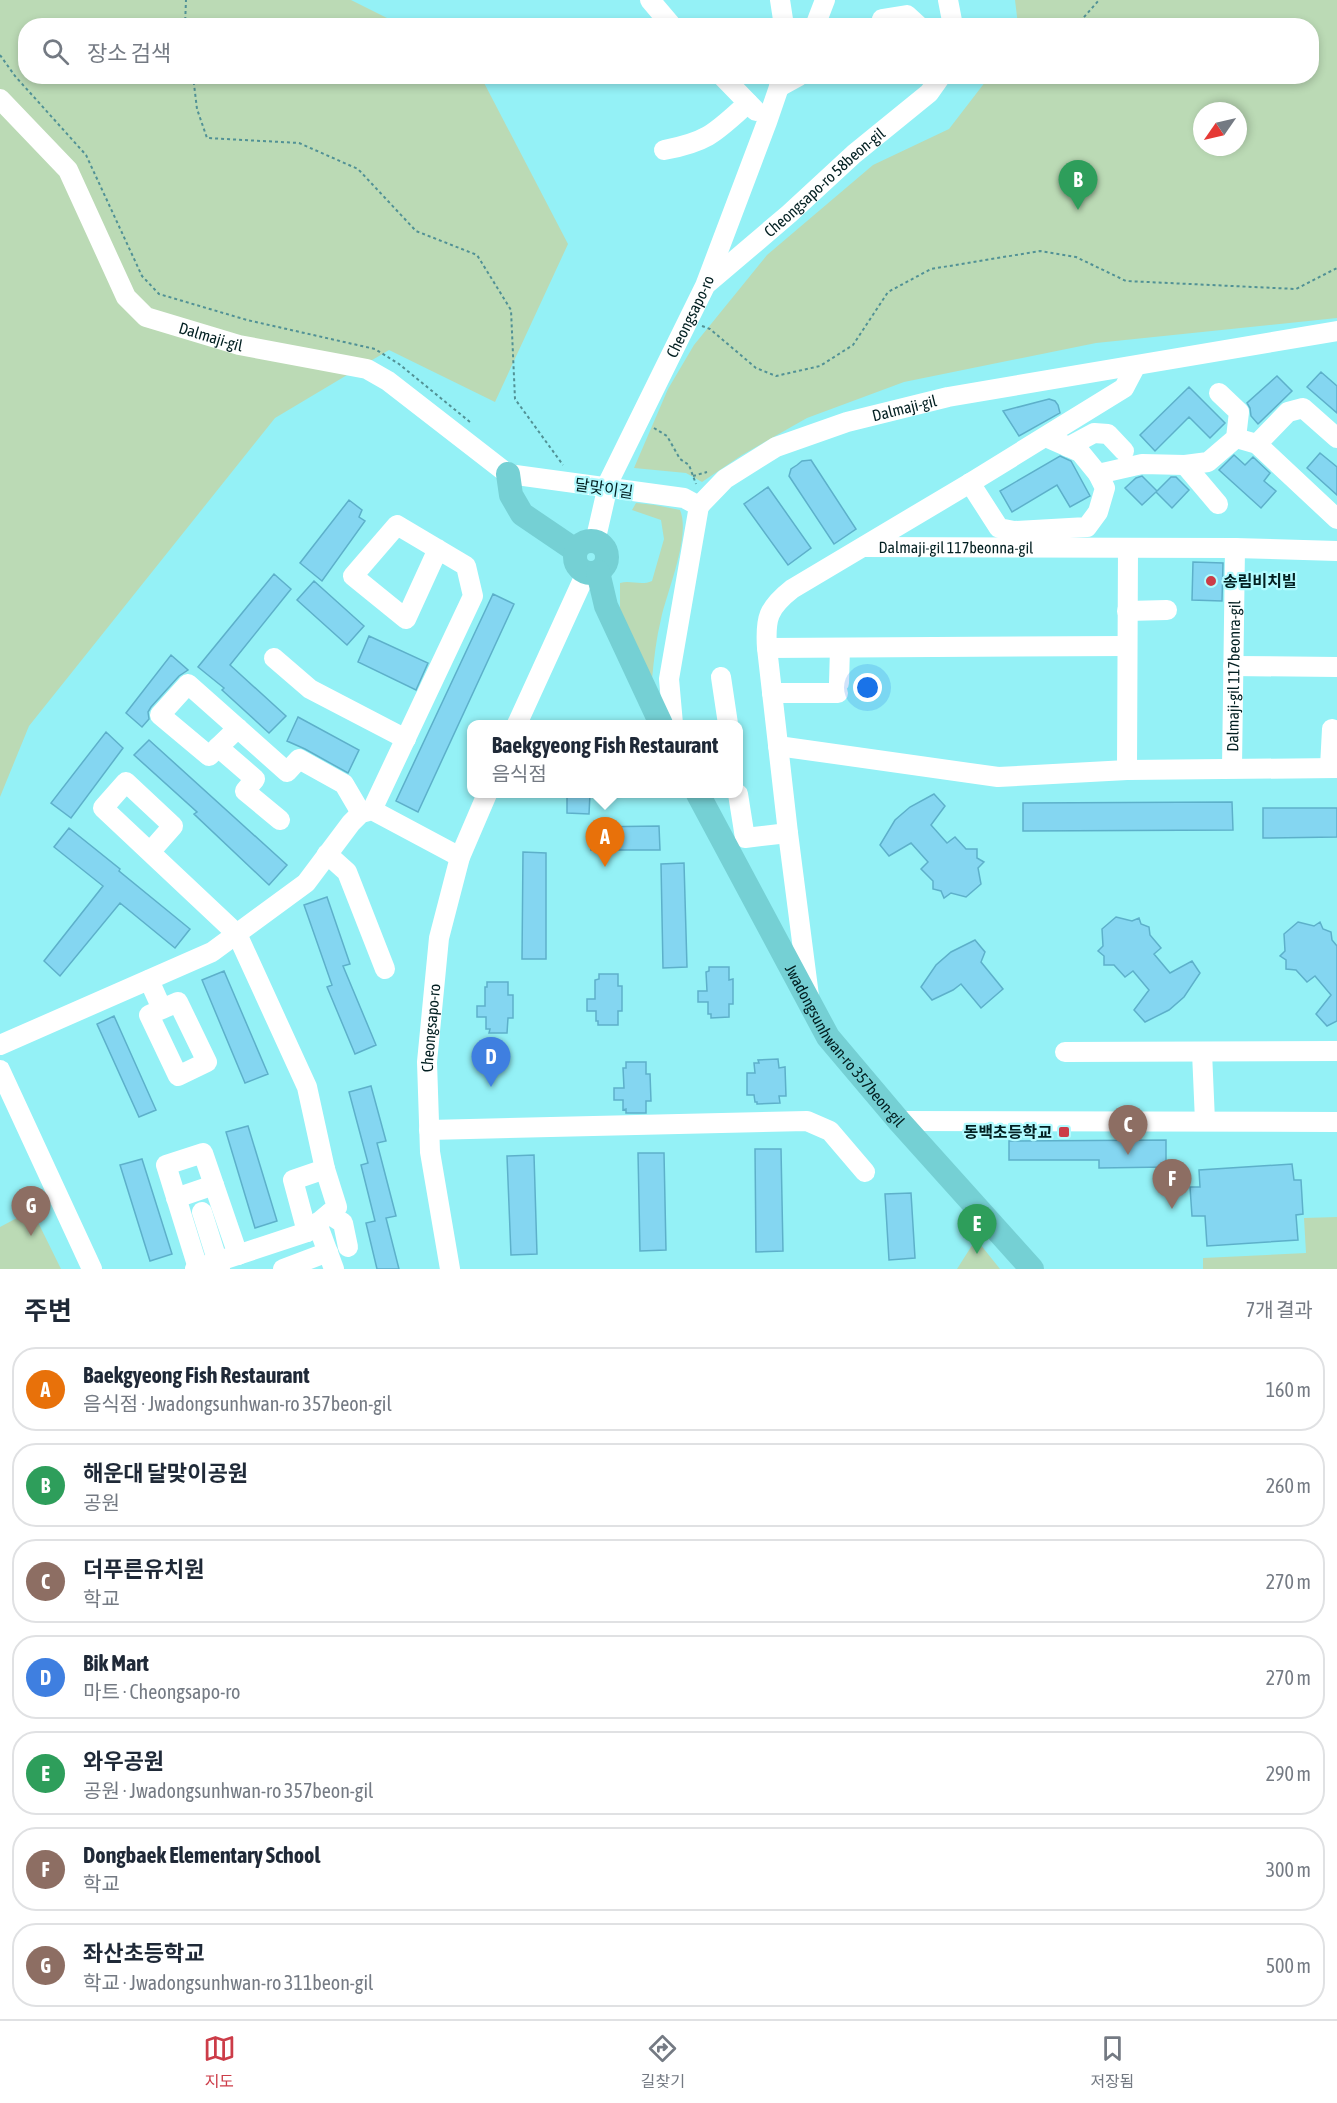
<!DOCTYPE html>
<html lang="ko">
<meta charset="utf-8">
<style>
body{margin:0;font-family:"Asap Condensed","Noto Sans KR",sans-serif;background:#f2f2f3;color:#1f2937}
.compass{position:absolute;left:1193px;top:102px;width:54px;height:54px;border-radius:50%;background:#fff;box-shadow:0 3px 9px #0003;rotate:236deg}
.you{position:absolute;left:868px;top:688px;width:21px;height:21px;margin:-15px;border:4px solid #fff;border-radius:50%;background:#1a73e8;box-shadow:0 0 0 9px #1a73e833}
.badge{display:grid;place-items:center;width:39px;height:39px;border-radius:50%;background:#cc3c48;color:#fff;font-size:20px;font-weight:700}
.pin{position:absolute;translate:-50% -50px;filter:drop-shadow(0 2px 3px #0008)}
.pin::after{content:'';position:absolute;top:32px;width:21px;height:18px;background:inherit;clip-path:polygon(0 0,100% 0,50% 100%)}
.popup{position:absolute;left:467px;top:720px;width:276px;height:78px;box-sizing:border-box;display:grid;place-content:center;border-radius:12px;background:#fff;filter:drop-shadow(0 2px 4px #0005);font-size:20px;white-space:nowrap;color:#747a83}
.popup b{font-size:22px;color:#1f2937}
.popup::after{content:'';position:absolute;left:50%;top:100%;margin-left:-12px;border:12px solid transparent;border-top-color:#fff}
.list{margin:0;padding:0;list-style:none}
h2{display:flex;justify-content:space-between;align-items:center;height:78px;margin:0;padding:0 24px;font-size:26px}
h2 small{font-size:20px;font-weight:400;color:#747a83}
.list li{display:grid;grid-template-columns:39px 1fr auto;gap:18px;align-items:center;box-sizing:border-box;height:84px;margin:0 12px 12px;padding:0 12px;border:2px solid #e0e1e3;border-radius:24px}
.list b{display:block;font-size:22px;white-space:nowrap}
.list p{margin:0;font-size:20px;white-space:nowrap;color:#747a83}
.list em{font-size:20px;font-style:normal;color:#747a83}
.icon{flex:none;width:33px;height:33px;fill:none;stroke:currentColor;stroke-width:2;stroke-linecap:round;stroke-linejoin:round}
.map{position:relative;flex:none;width:1337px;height:1269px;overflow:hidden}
.search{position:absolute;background:#fff;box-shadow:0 3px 9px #0003;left:18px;right:18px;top:18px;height:66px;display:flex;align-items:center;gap:15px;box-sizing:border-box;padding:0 21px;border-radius:24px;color:#747a83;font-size:22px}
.sheet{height:750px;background:#fff}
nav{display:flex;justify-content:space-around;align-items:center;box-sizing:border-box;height:84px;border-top:2px solid #e0e1e3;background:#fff;font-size:16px;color:#747a83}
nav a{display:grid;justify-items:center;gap:3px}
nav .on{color:#cc3c48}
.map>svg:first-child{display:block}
.green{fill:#bbdab5;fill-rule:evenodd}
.building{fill:#84d6f1;stroke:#5db0ca;stroke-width:1.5}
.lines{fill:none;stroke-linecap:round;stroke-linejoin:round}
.path{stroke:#519195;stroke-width:2;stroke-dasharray:3 3;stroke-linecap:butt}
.minor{stroke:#fff;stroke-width:20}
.major{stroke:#75d0d4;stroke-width:24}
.poi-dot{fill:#cc3c48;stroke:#b3fbff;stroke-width:2}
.labels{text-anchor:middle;stroke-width:4.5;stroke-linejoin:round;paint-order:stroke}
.street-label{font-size:16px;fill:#021f21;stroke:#b3fbff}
.poi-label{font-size:16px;font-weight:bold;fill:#021f21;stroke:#b3fbff;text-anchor:start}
</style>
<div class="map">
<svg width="1337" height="1269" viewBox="0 0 1337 1269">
<rect width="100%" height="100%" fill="#94f1f6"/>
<path class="green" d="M0,0H351L401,25L26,26V76L481,77L568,244L495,402L389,350L275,418L29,726L0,797Z
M1015,0H1337V318L1096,343L904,382L807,418L742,455L702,482L686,473L634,468L668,389L694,345L767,255L873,165L949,129L989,77L1312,76V26L1018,25ZM1202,111H1238V147H1202Z
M636,503L655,505L680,510C691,536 667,591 661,619C656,639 654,659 652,679L620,615V583C631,580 641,586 652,581L664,539L661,520L632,510Z
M32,1210L61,1269H0V1227Z
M1337,1217V1269H1203V1258L1306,1253L1304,1218Z
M976,1239L1000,1269H957Z"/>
<path class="building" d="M1321,372L1337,386V413L1307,387Z
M1277,376L1292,391L1258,424L1251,416L1250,408L1247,403Z
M1189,387L1225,423L1210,438L1189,417L1155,451L1140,435Z
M1049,399L1055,401L1058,405L1060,413L1019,436L1003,411Z
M1320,453L1337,467V495L1307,468Z
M1234,455L1245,465L1253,457L1270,473L1264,481L1276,491L1261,508L1219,470Z
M1060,456L1071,461L1090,496L1070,507L1057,485L1012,512L1000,491Z
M811,460L856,529L834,544L789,476L791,469L797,465L802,461Z
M1142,476L1157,491L1171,477H1176L1189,490L1172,508L1156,492L1142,505L1125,488L1136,478Z
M768,487L811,548L788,565L744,504Z
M349,500L362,510L359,517L365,521L322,581L300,563Z
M1193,562L1223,563L1222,601L1192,600Z
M274,574L291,589L230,665L286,716L269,733L222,690L224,688L198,667Z
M314,581L364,626L347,645L297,600Z
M493,594L514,604L418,812L396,801Z
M369,636L428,663L416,690L358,662Z
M171,655L188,670L179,676L151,707L148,712L149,719L142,727L126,713Z
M298,717L359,750L348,773L305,749L287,741Z
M106,732L123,748L71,818L51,803Z
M149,740L287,865L269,885L194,814L197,812L134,755Z
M567,794H590L589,814L567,813Z
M934,794L945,806L931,825L947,843L955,837L966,849H977V858L984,862L978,868L981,884L966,897L951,893L944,898L941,891L933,889V881L921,869L928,862L911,843L889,856L880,845L895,820L910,807Z
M1232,802L1233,830L1023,831V803Z
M1263,808H1337V837L1263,838Z
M659,826L660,850H591V827Z
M69,828L120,869L119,871L190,929L175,948L120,903L60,976L44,961L103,886L54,847Z
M523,852L546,853V959H522Z
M684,863L687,967L663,968L661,864Z
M327,897L350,964L343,966L376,1045L355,1054L327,987L332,985L304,905Z
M1116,917L1132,921L1139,918L1141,924L1149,927L1150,935L1161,948L1154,954L1170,973L1192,961L1200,973L1184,997L1169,1010L1145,1022L1134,1010L1149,990L1133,971L1125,977L1114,965H1104V956L1098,951L1103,946L1102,929Z
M1298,922L1314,926L1320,922L1323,929L1331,932L1332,940L1337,946V1021L1327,1026L1316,1014L1331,995L1315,976L1307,982L1296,970L1286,969V960L1280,956L1285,951L1284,934Z
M975,940L985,952L981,962L1003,989L981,1008L961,984L953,990L932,1000L921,987L936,965L951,952Z
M709,967H729V980L733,979V1004H729V1017L711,1018V1014H708V1002H698V991H707L706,972L709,971Z
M224,971L268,1074L245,1083L202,980Z
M599,974H618V986H622V1011H618V1025H598V1021H596V1011H587V999H595V980L599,979Z
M487,982H508V995H513V1018H508L507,1033H489L490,1029H486V1017H477V1006H485V987H487Z
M114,1016L156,1110L139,1117L97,1024Z
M778,1059L779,1068L785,1067L786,1096H779L780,1103L757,1104V1102H755L754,1095H747V1073H755L754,1063H759L758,1060Z
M626,1062H646V1074H650L651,1101H646V1113H626V1109L623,1110V1100H614V1088H624L623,1068H626Z
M371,1086L386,1141L377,1143L396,1216L386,1218L399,1269H377L366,1223L375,1221L361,1165L368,1163L349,1092Z
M248,1126L277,1221L255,1228L226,1132Z
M1166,1140V1167L1099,1168V1160H1009V1141Z
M755,1149H781L783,1251L756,1252Z
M638,1153H664L666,1250L640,1251Z
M534,1155L537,1254L511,1255L507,1156Z
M142,1159L172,1254L150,1261L120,1165Z
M1292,1164L1294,1180H1301L1303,1214L1296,1215L1298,1240L1207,1246L1205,1216H1192L1190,1187H1200L1199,1170Z
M911,1193L915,1258L889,1260L885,1194Z"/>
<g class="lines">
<path class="path" d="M185,26L186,0
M994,26L1004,19L1077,25L1099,0
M0,55L15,76L86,155L142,276L159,294L247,320L375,349L399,364L470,422
M193,76L197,109L207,138L299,143L358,169L416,231L477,255L511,310L515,399L563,465
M702,326L710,329L756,368L776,376L820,366L853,345L888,292L931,269L1040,251L1076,257L1126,281L1296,289L1337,268
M654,428L667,436L680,459L689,465L696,484
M693,476L707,472"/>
<g class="minor">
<path d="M650,0L672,26"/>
<path d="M780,0L784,26"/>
<path d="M948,0L953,26"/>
<path d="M882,19L907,15L919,26"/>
<path d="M815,26L825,0"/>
<path d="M722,76L756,111"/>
<path d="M779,87L799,76"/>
<path id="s1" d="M0,99L68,170L126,297L146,317L239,345L367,369L388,381L508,474L684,498L699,506"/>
<path d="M664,150C708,142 716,132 748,103"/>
<path id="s2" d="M708,283L789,214L854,154L929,93L941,76"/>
<path d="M1236,438L1257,444L1337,519"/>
<path d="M1257,444L1288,412L1303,408L1337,438"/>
<path d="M1068,447L1094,433L1108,434L1124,451"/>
<path d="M1185,465L1218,504"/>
<path d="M1098,474L1142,464L1185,465L1208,462L1236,438L1239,412L1219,393"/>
<path d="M970,483L999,528L1014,531L1087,527L1098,512L1105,488L1098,474L1080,452L1046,437"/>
<path id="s3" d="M699,506L725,479L776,447L847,422L948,397L1337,331"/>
<path id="s4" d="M595,542L609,481L705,286L767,122L779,87L781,76"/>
<path id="s5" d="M864,547L1235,548L1337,551"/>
<path d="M1127,611L1167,610"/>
<path d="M767,648L1126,646"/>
<path d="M274,658L310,689L406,739"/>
<path d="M1233,666L1337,667"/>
<path d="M721,677L728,724"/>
<path d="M839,683L840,648"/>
<path d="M772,693H838"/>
<path d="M517,724L586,573"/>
<path d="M673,724L669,679L699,506"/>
<path d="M238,728L209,756L160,715L188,684L287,772L299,759L344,784L361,813"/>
<path d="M778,746L998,777L1127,770L1337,768"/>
<path d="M218,747L255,779L245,791L280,820"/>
<path d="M1330,767L1332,729"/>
<path id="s6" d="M1232,768L1235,548"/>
<path d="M1127,770L1128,548"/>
<path d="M738,794L745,838L788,833"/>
<path d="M372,810L473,596L466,566L397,525L353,576L406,619L438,549"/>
<path d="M150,852L173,826L126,782L103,808L237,934L307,1087L325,1169L293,1180L307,1232L195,1269"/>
<path d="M327,854L347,872L385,969"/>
<path d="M149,980L162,1009L149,1015L178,1076L207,1062L178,1002L162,1009"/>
<path d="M809,996L788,833L767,648C765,618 768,608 792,589L970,483L1124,388L1135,367"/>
<path d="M0,1045L212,952L306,883L351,823L361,813L372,810L460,857"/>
<path d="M1065,1052L1337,1051"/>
<path d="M1202,1052L1205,1121"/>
<path d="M0,1070L92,1269"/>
<path d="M899,1121L1337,1122"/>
<path d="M429,1130L807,1121L830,1131L865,1172"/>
<path d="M176,1198L214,1185"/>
<path d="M202,1212L220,1269"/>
<path d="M329,1214L343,1223L348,1247"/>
<path d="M317,1223L334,1269"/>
<path d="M307,1232L337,1207L325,1169"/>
<path d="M198,1268L166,1165L203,1153L238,1255"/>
<path d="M283,1269L328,1252"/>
<path id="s7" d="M450,1269L430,1152L427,1062L439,938L460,857L487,794"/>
</g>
<g class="major">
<path d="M508,474L511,495L522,514L575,550"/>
<circle cx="591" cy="557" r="16"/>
<path d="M598,572L606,606L661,724"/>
<path id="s8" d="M698,794L828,1037L899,1121L1032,1269"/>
</g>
</g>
<g class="poi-dot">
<circle cx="1211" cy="581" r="6"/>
<rect x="1058" y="1126" width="12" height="12" rx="3"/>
</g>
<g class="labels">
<g class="street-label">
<text dy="6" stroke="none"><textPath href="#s2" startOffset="154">Cheongsapo-ro 58beon-gil</textPath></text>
<text dy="6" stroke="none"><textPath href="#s4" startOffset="246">Cheongsapo-ro</textPath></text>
<text dy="6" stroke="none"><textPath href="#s1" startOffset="334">Dalmaji-gil</textPath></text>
<text dy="6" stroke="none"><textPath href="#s3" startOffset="232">Dalmaji-gil</textPath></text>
<text transform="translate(604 488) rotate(8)" y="6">달맞이길</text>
<text dy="6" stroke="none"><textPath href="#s5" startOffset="92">Dalmaji-gil 117beonna-gil</textPath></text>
<text dy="6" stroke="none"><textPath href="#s6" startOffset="92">Dalmaji-gil 117beonra-gil</textPath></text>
<text dy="6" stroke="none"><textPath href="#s7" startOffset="243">Cheongsapo-ro</textPath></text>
<text dy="6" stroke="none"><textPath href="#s8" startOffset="292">Jwadongsunhwan-ro 357beon-gil</textPath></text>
</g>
<g class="poi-label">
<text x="1223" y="587">송림비치빌</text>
<text x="1052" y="1138" text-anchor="end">동백초등학교</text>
</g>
</g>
</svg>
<svg class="compass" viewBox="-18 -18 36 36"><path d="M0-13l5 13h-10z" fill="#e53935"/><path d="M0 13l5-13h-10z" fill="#747a83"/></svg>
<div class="you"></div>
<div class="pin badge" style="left:605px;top:867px;background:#e8710a">A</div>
<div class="popup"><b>Baekgyeong Fish Restaurant</b>음식점</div>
<div class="pin badge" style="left:1078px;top:210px;background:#2e9e5b">B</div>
<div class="pin badge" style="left:1128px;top:1155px;background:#8d6e63">C</div>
<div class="pin badge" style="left:491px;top:1087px;background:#3f7fe0">D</div>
<div class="pin badge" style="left:977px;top:1254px;background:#2e9e5b">E</div>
<div class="pin badge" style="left:1172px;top:1209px;background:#8d6e63">F</div>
<div class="pin badge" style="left:31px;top:1236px;background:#8d6e63">G</div>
<div class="search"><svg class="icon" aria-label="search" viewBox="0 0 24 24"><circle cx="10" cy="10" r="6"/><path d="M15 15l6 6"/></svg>장소 검색</div>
</div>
<section class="sheet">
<h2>주변<small>7개 결과</small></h2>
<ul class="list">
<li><span class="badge" style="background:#e8710a">A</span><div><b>Baekgyeong Fish Restaurant</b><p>음식점 · Jwadongsunhwan-ro 357beon-gil</p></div><em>160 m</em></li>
<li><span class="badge" style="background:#2e9e5b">B</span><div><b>해운대 달맞이공원</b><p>공원</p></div><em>260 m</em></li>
<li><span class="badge" style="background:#8d6e63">C</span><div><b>더푸른유치원</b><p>학교</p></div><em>270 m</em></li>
<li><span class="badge" style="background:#3f7fe0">D</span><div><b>Bik Mart</b><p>마트 · Cheongsapo-ro</p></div><em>270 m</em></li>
<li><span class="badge" style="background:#2e9e5b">E</span><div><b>와우공원</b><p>공원 · Jwadongsunhwan-ro 357beon-gil</p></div><em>290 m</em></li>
<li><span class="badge" style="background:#8d6e63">F</span><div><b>Dongbaek Elementary School</b><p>학교</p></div><em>300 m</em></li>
<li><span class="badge" style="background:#8d6e63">G</span><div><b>좌산초등학교</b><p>학교 · Jwadongsunhwan-ro 311beon-gil</p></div><em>500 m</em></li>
</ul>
</section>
<nav>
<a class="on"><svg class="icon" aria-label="map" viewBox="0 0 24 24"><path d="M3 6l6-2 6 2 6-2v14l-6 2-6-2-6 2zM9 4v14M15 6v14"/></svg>지도</a>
<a><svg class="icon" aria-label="directions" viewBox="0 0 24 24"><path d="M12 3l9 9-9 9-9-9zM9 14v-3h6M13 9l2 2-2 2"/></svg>길찾기</a>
<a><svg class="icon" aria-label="saved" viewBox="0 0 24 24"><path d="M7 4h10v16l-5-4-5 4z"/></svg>저장됨</a>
</nav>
